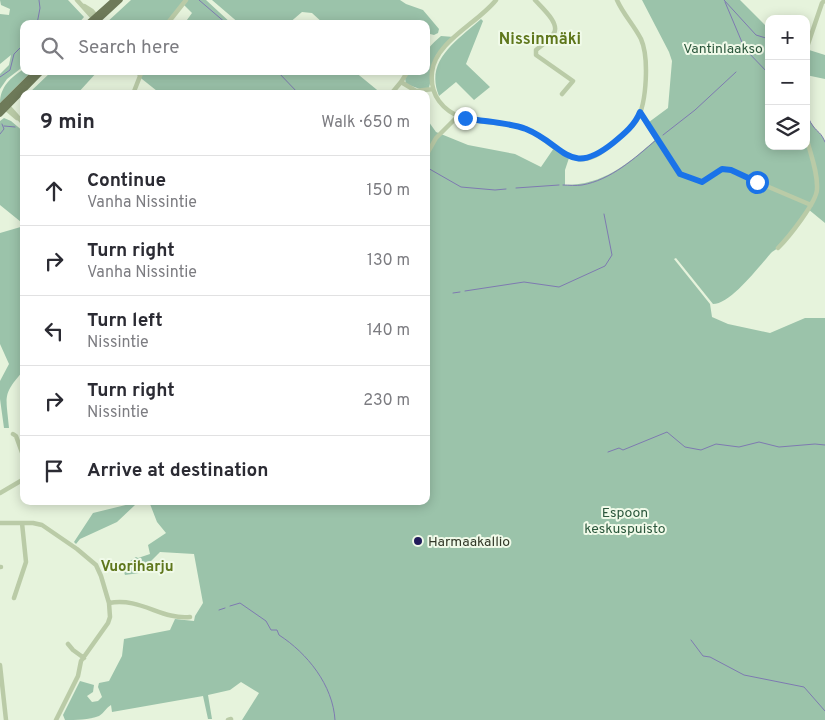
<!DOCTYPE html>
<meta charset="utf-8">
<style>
body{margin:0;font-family:Overpass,sans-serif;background:#f2f2f3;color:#2b2b33}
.controls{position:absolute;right:15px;top:15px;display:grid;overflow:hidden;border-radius:10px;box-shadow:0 2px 12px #0003}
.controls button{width:45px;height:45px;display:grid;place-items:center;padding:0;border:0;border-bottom:1px solid #e1e1e2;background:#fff;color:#2b2b33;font:25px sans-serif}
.stop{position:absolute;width:15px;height:15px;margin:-11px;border:4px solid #1a73e8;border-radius:50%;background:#fff}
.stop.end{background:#1a73e8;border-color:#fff;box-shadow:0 1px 5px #0008}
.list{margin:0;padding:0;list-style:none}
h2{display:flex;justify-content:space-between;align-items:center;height:65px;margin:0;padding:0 20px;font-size:21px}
h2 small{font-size:16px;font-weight:400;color:#7c7c81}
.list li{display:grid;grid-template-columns:32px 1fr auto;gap:15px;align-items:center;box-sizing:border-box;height:70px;padding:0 20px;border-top:1px solid #e1e1e2}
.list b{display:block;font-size:19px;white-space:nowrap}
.list p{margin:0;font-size:16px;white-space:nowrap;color:#7c7c81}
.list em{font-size:16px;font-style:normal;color:#7c7c81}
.icon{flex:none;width:28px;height:28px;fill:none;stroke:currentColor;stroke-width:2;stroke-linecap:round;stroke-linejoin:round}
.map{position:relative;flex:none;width:825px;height:720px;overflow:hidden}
.search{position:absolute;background:#fff;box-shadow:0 2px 12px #0003;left:20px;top:20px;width:410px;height:55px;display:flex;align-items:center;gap:12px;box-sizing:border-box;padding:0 18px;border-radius:10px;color:#7c7c81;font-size:19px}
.panel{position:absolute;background:#fff;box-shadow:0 2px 12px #0003;left:20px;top:90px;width:410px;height:415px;border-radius:10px}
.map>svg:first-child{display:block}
.green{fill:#9bc3aa}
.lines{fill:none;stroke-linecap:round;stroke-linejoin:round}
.stream{stroke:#7e7ab1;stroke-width:1}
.minor{stroke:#bacba7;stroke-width:4.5}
.major{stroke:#6e7a59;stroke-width:5.5}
.route{stroke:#1a73e8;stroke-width:6}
.poi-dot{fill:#221c5b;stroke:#f0fae9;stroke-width:2}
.labels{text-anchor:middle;stroke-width:4;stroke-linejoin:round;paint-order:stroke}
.park-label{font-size:14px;fill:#2b573c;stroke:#f0fae9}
.poi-label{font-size:14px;fill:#323828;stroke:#f0fae9;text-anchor:start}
.neighbourhood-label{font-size:15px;font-weight:bold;fill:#5f771c;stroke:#f0fae9}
.quarter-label{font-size:16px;font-weight:bold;fill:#5f771c;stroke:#f0fae9}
</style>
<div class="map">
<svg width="825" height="720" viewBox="0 0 825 720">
<rect width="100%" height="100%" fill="#e6f3dc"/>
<path class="green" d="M0,0H68L84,17L78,24H24V66L7,79L0,89V74L9,65L11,55L0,64V14L9,15L10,9L1,5Z
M131,0H185L166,24H105Z
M188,0H206L232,24H184L192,13L184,5Z
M212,0H400L406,4L423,10L439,29L438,33L434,35L426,33V24H324L312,13L302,12L288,24H240Z
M642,0H740L769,29V146H806V111C808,116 809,121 813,126C818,133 821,132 825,142V223L808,209L778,248L772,252C760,265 731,304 713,304L676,258L674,259L710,304L712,317L728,324L770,333L805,318H825V720H242L259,693L241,682L230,690L208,695L212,719H208L203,696L112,712L111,705C106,708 104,713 99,716C89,720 76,720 65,720L63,715L80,681L94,685L93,692L87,696L92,702L98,701L102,697L98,687L99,683L109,681L122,656L124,639L170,630L175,619L194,621L195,616L203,603L194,554L160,552L146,566L149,569L146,572L125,575L124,572L128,569L127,563L136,557L138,558L150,554L148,545L166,533L157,522L150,504L135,505L117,522L80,539L76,544L74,542L93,513L142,501H426V118L436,132L468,145L515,154L541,167L554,148L569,158L565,170V185C603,185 628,164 655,140L645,125L668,108L672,61L669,52Z
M481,19L483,21L466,64L490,87L474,100L456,82L439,96C424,60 458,40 481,19Z
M441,36L454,37L436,55L429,88L420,89L406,84L405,78L409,71H426C426,51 425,50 441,36Z
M806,49L825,55V79L806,75Z
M24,69V71H32L0,103C0,87 11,77 24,69Z
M52,71H98L77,94H28Z
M132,71H354L382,94H158L157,91Z
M4,118L11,121L24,132V223L21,222L0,205V121Z
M24,226V370C2,395 6,395 9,428H4L0,399V381L9,364L0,344V233Z"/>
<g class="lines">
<path class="stream" d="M199,0L227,24
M724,0L756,35L769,39
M725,2L744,47
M37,24L40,8L39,0
M746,50L769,74
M277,71L299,94
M0,77L10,70L14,54L24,44
M806,111C808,116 809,121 813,126C818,133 821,132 825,142
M4,126L15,127
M0,134L4,129L2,124
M663,135L695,110L736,72
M426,167L461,187L495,190L506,189
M563,185C569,185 576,186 582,185C611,180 635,158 656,140
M516,188L559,185
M465,291L524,282L559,287L605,266L612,255L604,214
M453,293L460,292
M608,452L619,448L623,450L667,432L685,447L701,450L716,444L739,447L759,442L779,447L815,444L825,445
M230,606L240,603L266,621L271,630H277L279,635C307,653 333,685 335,720
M219,610L225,608
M691,640L703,656L710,657L744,675L804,687L825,711"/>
<path class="minor" d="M77,0L94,19
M496,0C478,23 435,42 432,72C431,82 433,93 439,101C459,129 499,118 527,129C545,137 559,156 579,159C593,161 606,149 615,141C623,135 632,128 637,120C647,102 649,57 641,39C634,25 623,14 617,0
M535,0C541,7 560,23 554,33C550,40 542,45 536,50V55L573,81L562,94
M84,6L92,11L97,17
M167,24L186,0
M806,50L822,3L825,0
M401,82L408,71
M133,94L142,71
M391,94L401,82L416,91L433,89
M7,105L24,124
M4,107L17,118
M640,112L680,173L702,182L722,169L731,171L811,205
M427,154L436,138L458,116
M778,248C788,238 817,202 817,189C818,172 810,153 806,136
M13,434L16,436L24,458
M0,493L24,479
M0,523H33L42,525L77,549L96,565L101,576L109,603L110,617L108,623L81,661L78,676L56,720
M0,567H1
M14,598L26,562L22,523
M109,603C141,597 161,620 190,617
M68,644L73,650L84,658
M0,665L6,720
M228,720L231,719"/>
<path class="major" d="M87,24L114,0
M94,24L120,0
M0,107L36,71
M0,114L42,71"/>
</g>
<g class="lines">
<path class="route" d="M465,118C485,122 507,122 526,129C565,145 569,178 613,143C624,134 635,125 640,112L680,174L702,182L722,169L731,170L757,182"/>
</g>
<circle class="poi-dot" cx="418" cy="541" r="5"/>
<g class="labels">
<g class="park-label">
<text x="723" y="53">Vantinlaakso</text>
<text x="625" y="517">Espoon<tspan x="625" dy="16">keskuspuisto</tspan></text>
</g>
<g class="poi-label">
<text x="428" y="546">Harmaakallio</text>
</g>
<g class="neighbourhood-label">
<text x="137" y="571">Vuoriharju</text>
</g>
<g class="quarter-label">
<text x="540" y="44">Nissinmäki</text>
</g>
</g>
</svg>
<div class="controls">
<button>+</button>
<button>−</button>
<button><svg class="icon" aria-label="layers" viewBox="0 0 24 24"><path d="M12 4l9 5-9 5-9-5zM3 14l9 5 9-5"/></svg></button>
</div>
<div class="stop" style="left:757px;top:182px"></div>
<div class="stop end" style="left:465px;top:118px"></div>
<div class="search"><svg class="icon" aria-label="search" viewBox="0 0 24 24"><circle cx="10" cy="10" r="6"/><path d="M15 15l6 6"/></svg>Search here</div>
<section class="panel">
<h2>9 min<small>Walk · 650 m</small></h2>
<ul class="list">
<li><svg class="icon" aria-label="ahead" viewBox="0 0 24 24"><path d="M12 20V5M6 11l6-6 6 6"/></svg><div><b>Continue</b><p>Vanha Nissintie</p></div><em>150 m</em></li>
<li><svg class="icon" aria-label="right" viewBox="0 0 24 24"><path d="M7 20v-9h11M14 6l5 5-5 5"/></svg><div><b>Turn right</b><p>Vanha Nissintie</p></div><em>130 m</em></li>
<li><svg class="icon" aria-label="left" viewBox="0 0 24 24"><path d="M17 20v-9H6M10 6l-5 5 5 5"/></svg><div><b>Turn left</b><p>Nissintie</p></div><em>140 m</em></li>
<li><svg class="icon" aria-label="right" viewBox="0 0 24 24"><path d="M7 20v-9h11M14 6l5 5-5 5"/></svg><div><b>Turn right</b><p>Nissintie</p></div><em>230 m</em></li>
<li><svg class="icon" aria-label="arrive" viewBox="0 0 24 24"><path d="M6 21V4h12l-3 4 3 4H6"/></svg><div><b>Arrive at destination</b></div></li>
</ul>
</section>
</div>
